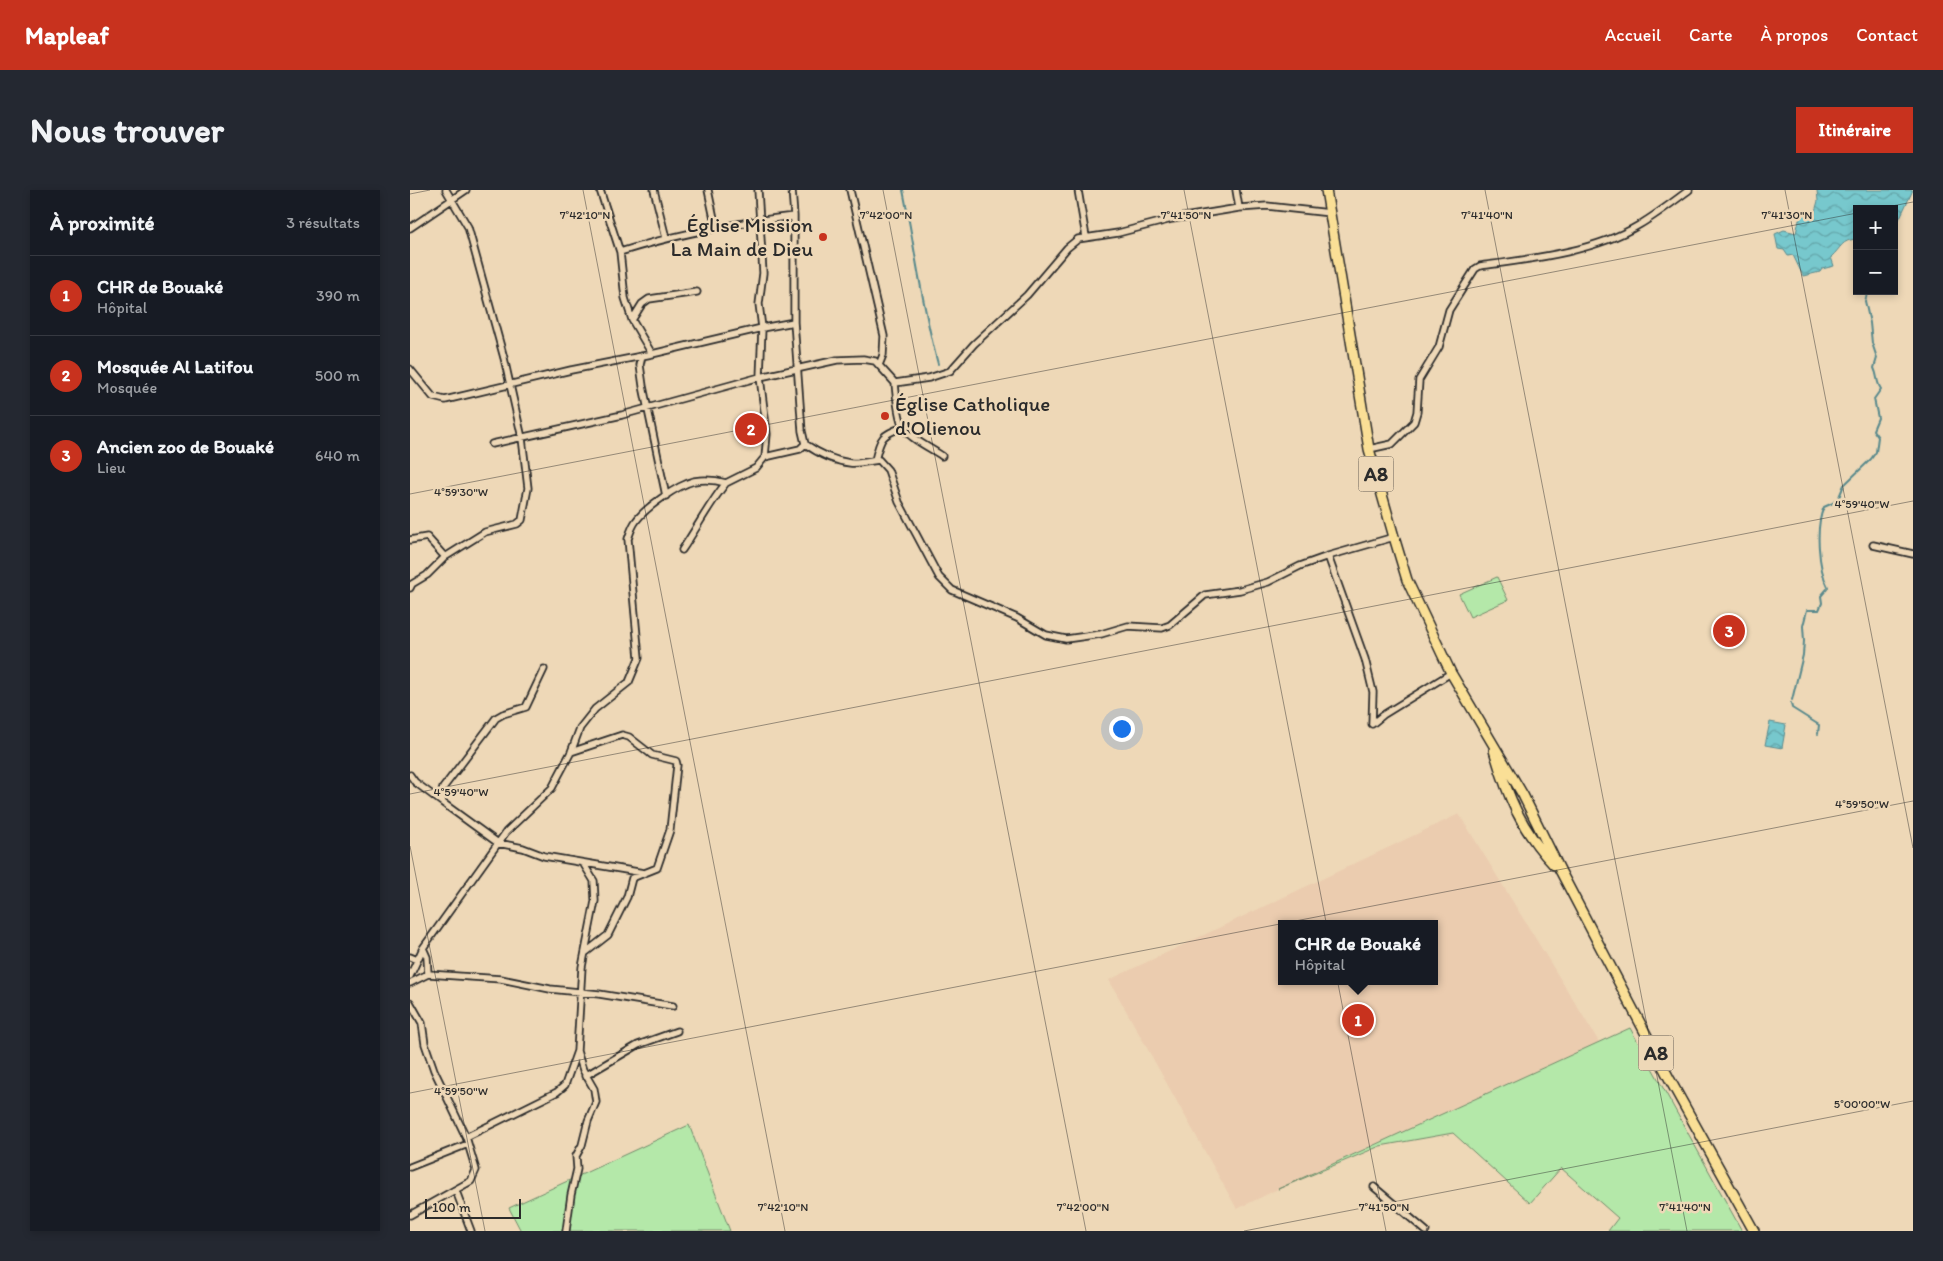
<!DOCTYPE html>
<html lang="fr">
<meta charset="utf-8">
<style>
body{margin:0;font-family:Itim,sans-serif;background:#242831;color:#f1f3f6}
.controls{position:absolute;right:15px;top:15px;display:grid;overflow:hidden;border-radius:0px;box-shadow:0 2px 8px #0003}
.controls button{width:45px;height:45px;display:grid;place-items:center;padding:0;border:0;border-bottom:1px solid #363941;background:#171b24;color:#f1f3f6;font:25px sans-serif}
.scale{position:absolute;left:15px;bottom:12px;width:96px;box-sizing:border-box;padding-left:5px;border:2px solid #2b2b2b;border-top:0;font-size:14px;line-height:18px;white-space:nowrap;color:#2b2b2b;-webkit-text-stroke:4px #eed8b7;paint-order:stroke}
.you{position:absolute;left:711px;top:538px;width:18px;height:18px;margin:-12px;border:4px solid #fff;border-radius:50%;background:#1a73e8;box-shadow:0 0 0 8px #1a73e833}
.badge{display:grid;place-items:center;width:32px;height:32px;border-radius:50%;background:#c8321e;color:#fff;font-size:16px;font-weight:700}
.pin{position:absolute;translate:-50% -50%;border:2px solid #fff;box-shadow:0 1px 5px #0006}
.popup{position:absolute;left:868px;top:730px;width:160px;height:65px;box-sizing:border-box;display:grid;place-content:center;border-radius:0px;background:#171b24;filter:drop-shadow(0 1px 4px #0005);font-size:16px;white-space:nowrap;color:#9ea1a6}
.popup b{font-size:19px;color:#f1f3f6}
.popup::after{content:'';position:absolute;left:50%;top:100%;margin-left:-10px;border:10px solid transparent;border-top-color:#171b24}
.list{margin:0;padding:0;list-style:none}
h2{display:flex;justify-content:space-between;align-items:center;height:65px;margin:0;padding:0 20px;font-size:21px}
h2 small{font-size:16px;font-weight:400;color:#9ea1a6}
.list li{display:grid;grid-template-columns:32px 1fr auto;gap:15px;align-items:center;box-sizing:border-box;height:80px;padding:0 20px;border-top:1px solid #363941}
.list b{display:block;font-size:19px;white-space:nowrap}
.list p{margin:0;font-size:16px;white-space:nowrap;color:#9ea1a6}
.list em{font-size:16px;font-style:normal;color:#9ea1a6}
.map{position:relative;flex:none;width:1503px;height:1041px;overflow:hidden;border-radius:0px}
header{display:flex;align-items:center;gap:30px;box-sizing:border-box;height:70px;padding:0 25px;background:#c8321e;color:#fff}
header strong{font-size:24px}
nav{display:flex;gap:28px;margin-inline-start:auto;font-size:18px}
.intro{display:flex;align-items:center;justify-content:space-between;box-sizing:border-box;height:120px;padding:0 30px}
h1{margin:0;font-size:35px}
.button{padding:12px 22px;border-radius:0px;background:#c8321e;color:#fff;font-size:18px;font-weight:700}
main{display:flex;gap:30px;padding:0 30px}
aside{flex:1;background:#171b24;border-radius:0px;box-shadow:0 2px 8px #0003}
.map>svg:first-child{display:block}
.built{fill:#ebccaf;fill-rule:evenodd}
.grass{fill:#b4e8a9;stroke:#708a6a}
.water{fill:url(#water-waves);stroke:#59898c}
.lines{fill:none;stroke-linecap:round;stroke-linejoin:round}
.stream{stroke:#59898c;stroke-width:2}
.street-casing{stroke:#2b2b2b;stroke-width:9}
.primary-casing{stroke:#2b2b2b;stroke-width:12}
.street{stroke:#eed8b7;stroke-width:5.5}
.primary{stroke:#fadf96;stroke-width:9}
.ticks{fill:none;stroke:#2b2b2b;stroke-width:1;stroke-opacity:0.45}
.poi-dot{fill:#c8321e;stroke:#eed8b7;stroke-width:2}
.labels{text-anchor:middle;stroke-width:5;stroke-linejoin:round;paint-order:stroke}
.shield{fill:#eed8b7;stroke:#665f55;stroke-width:1}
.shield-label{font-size:20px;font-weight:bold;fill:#2b2b2b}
.poi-label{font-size:21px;fill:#2b2b2b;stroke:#eed8b7;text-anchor:end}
.ticks-label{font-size:12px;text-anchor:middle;fill:#2b2b2b;stroke:#eed8b7;stroke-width:5;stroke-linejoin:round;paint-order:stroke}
</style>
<header>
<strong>Mapleaf</strong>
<nav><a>Accueil</a><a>Carte</a><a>À propos</a><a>Contact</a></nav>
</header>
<div class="intro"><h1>Nous trouver</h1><a class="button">Itinéraire</a></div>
<main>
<aside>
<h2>À proximité<small>3 résultats</small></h2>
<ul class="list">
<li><span class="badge">1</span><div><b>CHR de Bouaké</b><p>Hôpital</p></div><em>390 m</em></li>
<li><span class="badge">2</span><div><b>Mosquée Al Latifou</b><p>Mosquée</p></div><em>500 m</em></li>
<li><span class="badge">3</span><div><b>Ancien zoo de Bouaké</b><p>Lieu</p></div><em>640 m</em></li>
</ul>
</aside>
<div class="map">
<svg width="1503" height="1041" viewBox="0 0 1503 1041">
<defs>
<pattern id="water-waves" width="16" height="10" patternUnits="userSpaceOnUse" patternTransform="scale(1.25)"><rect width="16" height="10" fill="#77c8cd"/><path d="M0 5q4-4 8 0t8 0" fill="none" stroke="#62a3a7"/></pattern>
</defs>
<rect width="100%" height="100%" fill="#eed8b7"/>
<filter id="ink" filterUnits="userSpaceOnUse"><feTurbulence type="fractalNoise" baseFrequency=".02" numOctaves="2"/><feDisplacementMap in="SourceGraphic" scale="10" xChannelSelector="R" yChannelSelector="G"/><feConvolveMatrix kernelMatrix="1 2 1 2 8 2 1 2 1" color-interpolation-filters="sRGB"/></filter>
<g filter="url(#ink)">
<path class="built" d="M1049,624L1189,852L868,999L827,1019L699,790ZM872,734H1024V791H872Z"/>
<path class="grass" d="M1087,387L1098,410L1060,427L1049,404Z
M1220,838L1332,1041H1198L1208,1028L1151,978L1120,1013L1043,943L970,956L868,999Z
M279,935L320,1041H111L99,1018Z"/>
<path class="water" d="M1407,0H1503L1484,40V19H1447V49C1431,50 1432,57 1421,67L1424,76L1412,79L1410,82L1393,86L1383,65L1378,66L1374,60L1368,59L1365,44L1374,40L1386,43L1391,22L1404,25L1408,11Z
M1360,532L1376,535L1372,558L1355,555Z"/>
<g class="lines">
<path class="stream" d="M493,0C505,58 512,117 528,174
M1418,397C1408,378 1405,336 1414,317L1423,313L1429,307L1434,295L1461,269L1466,262L1468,247L1463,240L1468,228L1464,209L1471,199C1466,192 1468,186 1464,178L1467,168L1462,153L1460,133L1455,111L1458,101
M1382,510L1393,465L1394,451L1393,436L1397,420H1409L1412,413L1411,406L1417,399
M1381,513L1382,518L1409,535L1408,544"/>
<g class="street-casing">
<path id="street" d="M190,0L210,62L215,108L222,130L242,164
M244,0L256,48
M298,0L306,38
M382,0L384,26V132L392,241L395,254C408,263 423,271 440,273C449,274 460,271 469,270L478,280L489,312L529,387L542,400L607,428L636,445L656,449L691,444L718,436L752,438L760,435L795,405L830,400L858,392L890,376L918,366L984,347
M440,0L474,146L473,165L469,175
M668,0L676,47
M826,0L829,18
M0,38L56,0
M210,62C267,44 325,33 384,26
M222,130L232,114L239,109L287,102
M232,166L230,175L233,196L256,306
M0,179L23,207L35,210L161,180L242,164L352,138L384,132
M485,193C486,205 488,226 493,237C500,249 521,258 532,266
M82,254L212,225L350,187L427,170L453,169L465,171L485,193L519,188L540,181L564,154L617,105L657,58L668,49L708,43L762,29L829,18L857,16L920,23
M959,259L982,254L1004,232L1007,222L1009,190L1029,157L1039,120L1065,79L1070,76C1121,69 1184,62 1229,35C1246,25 1263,12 1279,0
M355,267L390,259L395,254
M465,270C471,247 471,245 493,237
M0,350L17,347L35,367
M1463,355L1503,364
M272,360C287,338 299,314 316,293
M918,366L955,469L963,502L962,534
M0,398L2,394L17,385L35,367L75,342L107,334L112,330L118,298L112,248L94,168L58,37L36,0
M134,479L116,517L93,524L86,528L33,598L31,605L33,613L88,653L113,658L134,666L234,683
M962,534L973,525L1041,483
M161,562L212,545L219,547L242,565L266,571L267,575L260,640L247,678L222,688L217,707L198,745L175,763
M0,585L5,592L33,613
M13,758L17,767L18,784
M0,767L7,770
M0,786L13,758L96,642L142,598L161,562L170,538L185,519L219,492L229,468L218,349C220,343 222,336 226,331C236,317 268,295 284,291C295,289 306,290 316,293L346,278L355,267L357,244L350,187L352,138L349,114L353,83L348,0
M0,793L18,784L91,789L140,799L189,804L263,816
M0,812L12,833L15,854L24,880L56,947L66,980L61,991L0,1025
M175,886L228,855L267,841
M56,947L147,902L155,895L167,861L172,777L185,711L184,691L173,673
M0,977L58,954
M964,997L1016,1041
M46,1001L61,1041
M156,1041L161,1005L167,979L166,966L172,955L178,931L186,912L184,899L173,880L167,861"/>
</g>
<g class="primary-casing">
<path id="primary" d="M916,0L959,259L984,347L997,390L1041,483L1113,605L1151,682L1260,890L1344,1041
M1084,560C1097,605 1111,640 1144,675"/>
</g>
<use href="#street" class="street"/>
<use href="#primary" class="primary"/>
</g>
</g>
<path class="ticks" d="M173,0L375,1041M473,0L676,1041M774,0L976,1041M1075,0L1277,1041M1375,0L1503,658M0,4L20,0M1466,19L1503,12M0,304L1447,23M0,604L1503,311M0,656L75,1041M0,903L1503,611M834,1041L1503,911"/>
<g class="poi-dot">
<circle cx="413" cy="47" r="5"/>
<circle cx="475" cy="226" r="5"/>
</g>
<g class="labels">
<g class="shield">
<rect x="948.5" y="266.5" width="35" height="35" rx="4"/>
<rect x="1228.5" y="845.5" width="35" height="35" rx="4"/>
</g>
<g class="shield-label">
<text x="966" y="291">A8</text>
<text x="1246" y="870">A8</text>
</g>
<g class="poi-label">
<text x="403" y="42">Église Mission<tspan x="403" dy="24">La Main de Dieu</tspan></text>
<text x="485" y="221" text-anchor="start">Église Catholique<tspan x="485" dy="24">d'Olienou</tspan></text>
</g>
</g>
<g class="ticks-label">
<text x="175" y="29">7°42'10"N</text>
<text x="476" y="29">7°42'00"N</text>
<text x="776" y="29">7°41'50"N</text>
<text x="1077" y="29">7°41'40"N</text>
<text x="1377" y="29">7°41'30"N</text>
<text x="51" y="306">4°59'30"W</text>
<text x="1452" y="318">4°59'40"W</text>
<text x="51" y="606">4°59'40"W</text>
<text x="1452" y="618">4°59'50"W</text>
<text x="51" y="905">4°59'50"W</text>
<text x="1452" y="918">5°00'00"W</text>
<text x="373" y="1021">7°42'10"N</text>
<text x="673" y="1021">7°42'00"N</text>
<text x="974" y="1021">7°41'50"N</text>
<text x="1275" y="1021">7°41'40"N</text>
</g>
</svg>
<div class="controls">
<button>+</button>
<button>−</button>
</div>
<div class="scale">100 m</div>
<div class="you"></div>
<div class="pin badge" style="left:948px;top:830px">1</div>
<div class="popup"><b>CHR de Bouaké</b>Hôpital</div>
<div class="pin badge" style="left:341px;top:239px">2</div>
<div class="pin badge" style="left:1319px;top:441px">3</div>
</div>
</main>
